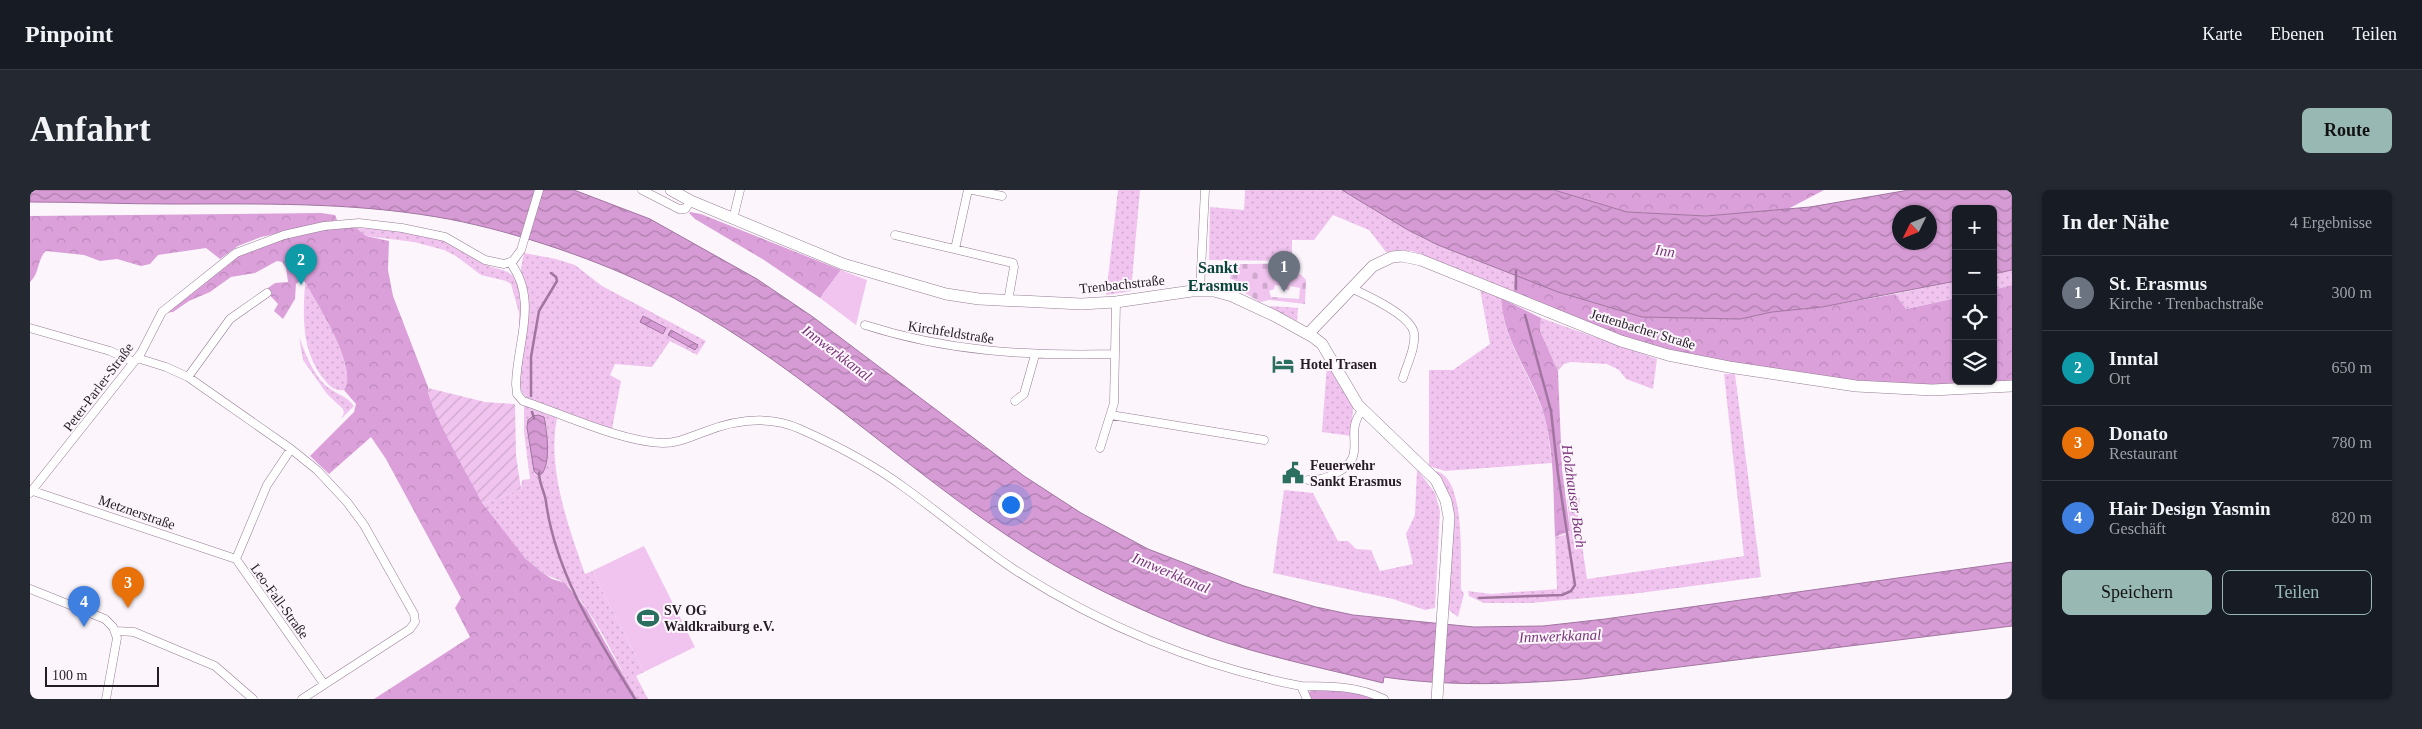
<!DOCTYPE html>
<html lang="de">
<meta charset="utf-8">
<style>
body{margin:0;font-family:"Times New Roman",serif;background:#242831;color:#f1f3f6}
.controls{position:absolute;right:15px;top:15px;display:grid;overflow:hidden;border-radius:8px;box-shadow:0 1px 4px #0004}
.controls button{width:45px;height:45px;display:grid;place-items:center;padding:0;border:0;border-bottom:1px solid #363941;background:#171b24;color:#f1f3f6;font:25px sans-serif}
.compass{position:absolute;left:1862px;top:15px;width:45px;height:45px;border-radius:50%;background:#171b24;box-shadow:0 1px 4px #0004;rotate:227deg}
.scale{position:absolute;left:15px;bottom:12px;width:114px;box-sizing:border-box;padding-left:5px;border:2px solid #261c26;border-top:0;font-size:14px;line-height:18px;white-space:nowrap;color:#261c26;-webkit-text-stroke:4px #fcf6fc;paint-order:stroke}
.you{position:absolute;left:980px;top:314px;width:18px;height:18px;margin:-12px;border:4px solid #fff;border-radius:50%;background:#1a73e8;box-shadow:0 0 0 8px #1a73e833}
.badge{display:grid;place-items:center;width:32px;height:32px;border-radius:50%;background:#98b8b3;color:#fff;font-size:16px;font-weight:700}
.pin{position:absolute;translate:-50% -41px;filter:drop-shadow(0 1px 2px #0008)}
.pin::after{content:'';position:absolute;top:26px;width:18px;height:15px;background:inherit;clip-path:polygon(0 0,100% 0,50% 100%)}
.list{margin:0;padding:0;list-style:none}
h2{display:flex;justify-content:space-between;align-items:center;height:65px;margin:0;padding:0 20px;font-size:21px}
h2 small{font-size:16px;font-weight:400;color:#9ea1a6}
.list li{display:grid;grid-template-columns:32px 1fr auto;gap:15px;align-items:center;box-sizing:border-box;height:75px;padding:0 20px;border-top:1px solid #363941}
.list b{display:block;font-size:19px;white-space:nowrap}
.list p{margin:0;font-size:16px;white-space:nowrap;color:#9ea1a6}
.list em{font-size:16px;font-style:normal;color:#9ea1a6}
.actions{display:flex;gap:10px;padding:15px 20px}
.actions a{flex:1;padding:11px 0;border:1px solid #98b8b3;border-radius:8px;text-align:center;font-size:18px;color:#98b8b3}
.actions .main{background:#98b8b3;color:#111}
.icon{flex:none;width:28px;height:28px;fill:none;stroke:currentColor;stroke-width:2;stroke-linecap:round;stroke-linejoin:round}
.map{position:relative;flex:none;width:1982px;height:509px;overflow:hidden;border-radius:8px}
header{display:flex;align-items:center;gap:30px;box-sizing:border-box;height:70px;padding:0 25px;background:#171b24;border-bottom:1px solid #363941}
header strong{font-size:24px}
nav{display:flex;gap:28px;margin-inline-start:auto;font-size:18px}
.intro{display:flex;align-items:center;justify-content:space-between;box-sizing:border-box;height:120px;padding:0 30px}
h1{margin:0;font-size:35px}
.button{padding:12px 22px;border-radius:8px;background:#98b8b3;color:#111;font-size:18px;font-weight:700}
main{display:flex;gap:30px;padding:0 30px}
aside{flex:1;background:#171b24;border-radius:8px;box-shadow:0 1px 4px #0004}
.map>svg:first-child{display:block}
.grass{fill:url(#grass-dots);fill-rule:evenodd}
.forest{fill:url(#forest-crowns)}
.cemetery{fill:url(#cemetery-stones);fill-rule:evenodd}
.park{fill:#f0c4ef}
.garden{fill:url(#garden-furrows)}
.water{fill:url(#water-waves);stroke:#a175a0;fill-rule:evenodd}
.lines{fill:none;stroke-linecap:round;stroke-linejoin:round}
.stream{stroke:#a175a0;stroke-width:2.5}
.street-casing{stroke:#957c94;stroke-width:9}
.secondary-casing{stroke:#957c94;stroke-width:12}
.street{stroke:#fff;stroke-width:8}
.secondary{stroke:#fff;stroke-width:11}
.labels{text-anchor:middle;stroke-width:4;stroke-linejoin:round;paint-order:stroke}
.street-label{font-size:14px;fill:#261c26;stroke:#fcf6fc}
.poi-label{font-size:14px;font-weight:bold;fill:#261c26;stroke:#fcf6fc;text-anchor:start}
.water-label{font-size:15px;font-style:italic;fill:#793379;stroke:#fcf6fc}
.quarter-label{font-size:16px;font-weight:bold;fill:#09443a;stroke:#fcf6fc}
</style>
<header>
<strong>Pinpoint</strong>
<nav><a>Karte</a><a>Ebenen</a><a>Teilen</a></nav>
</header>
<div class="intro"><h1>Anfahrt</h1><a class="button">Route</a></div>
<main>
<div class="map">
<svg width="1982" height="509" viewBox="0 0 1982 509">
<defs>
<pattern id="grass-dots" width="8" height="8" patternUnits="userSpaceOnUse" patternTransform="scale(1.25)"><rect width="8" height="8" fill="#f0c4ef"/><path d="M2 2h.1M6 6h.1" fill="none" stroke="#cea8cd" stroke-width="1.8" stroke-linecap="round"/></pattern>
<pattern id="forest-crowns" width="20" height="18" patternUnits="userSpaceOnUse" patternTransform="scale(1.25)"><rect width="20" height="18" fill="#dba0da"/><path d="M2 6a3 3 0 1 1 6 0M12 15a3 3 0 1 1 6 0" fill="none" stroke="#bc89bb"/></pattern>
<pattern id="cemetery-stones" width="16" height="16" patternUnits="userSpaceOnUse" patternTransform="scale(1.25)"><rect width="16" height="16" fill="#f0c4ef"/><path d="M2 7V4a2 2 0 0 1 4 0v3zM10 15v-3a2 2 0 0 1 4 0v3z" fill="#cea8cd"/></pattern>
<pattern id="garden-furrows" width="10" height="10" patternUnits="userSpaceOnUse" patternTransform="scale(1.25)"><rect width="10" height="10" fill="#f0c4ef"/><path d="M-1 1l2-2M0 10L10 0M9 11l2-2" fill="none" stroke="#cea8cd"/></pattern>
<pattern id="water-waves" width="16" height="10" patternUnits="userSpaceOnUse" patternTransform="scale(1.25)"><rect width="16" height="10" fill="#d69bd4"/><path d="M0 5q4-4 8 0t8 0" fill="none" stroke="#ad7eac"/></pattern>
</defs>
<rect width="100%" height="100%" fill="#fcf6fc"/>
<path class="grass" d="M1088,0H1110L1101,101L1076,105Z
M1215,0H1312L1378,40L1408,55L1485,84L1483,104L1382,61L1356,62L1339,40L1303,25L1284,50H1262V71L1179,70L1180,17L1214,20Z
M326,38C354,39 399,40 424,54C435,61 446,72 459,76C470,80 482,80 488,92C497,109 491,130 489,148V123L481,94L476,91L451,85L426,66L414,60L384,52L336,46Z
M494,63L526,69L545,75L572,96L676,151L667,165L640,151L622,177L585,174L580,185L591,191L582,239L497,208L489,198V184L494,156L491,78Z
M1982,80V95L1963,100V84Z
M1926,91V108L1875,119L1865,104Z
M275,92C287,114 329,178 314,200C303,202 298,194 292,187C271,158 273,127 275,92Z
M1450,99L1471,108C1473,148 1497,180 1511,216C1518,234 1519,253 1522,273L1415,281L1399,276V180H1423L1460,154Z
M1241,116L1268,118L1267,131L1239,117Z
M1511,128L1627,169L1623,199L1596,189L1589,180L1577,174L1541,172L1534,174L1528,181L1510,141Z
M269,147C276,164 283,186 299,198C308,205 317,206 324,216L311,229L314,223L313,219L297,204L273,170Z
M1297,174L1323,217L1321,246L1292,242Z
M1694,184H1705L1731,387L1602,404L1500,413H1454L1439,406L1438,401L1461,404L1527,399L1525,347L1534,345L1540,341L1537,309L1550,308L1548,327L1557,389L1714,366Z
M494,215L527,228C517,278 538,336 555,384L562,381L614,482L606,486L618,509H607C586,472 567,425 537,395C530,389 518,387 510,381C487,364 470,336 453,314L491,299L492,290L500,289L494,242ZM498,230L517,237V249L500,250Z
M1387,279L1405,303L1410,321L1405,418L1395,420L1363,409L1243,383L1254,300L1283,303L1308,351H1318L1326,359L1341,360L1350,381L1383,374L1376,344L1385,325Z
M1405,281C1437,285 1430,376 1431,399L1434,404L1428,427L1416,418L1421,336Z"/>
<path class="forest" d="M1524,0H1794L1758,19L1676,26L1597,22Z
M660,22L671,24L811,80L790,108L734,70L665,29L659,23Z
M291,23L305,25L307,30L231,47L208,56L190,69L176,58L128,65L120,74L111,76L87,69L70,71L54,65L16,61C7,69 10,83 0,92V26Z
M303,38H326L336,46L359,51L358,80L363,106L398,197V202L404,219L453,314L495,368L510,381L522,389L535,393L557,420L607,509H344L440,447L425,418L431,408L356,269L341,247L299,284L280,266L324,222L326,214L314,200C329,178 287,114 275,92L271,90L266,94L265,109L253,129L244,121L248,114L235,100L245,93L258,92L256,78L252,72L247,71L225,83L201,87L180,102L159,111L143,122L135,123C159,104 182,83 207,66C231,51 275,42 303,38Z
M1485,84L1528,102L1612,127L1710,129L1742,122L1792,117L1865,104L1876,119L1926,108V191H1963V100L1982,95V193L1900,196L1840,193L1708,175L1619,155L1569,139L1483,104Z
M1471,108L1511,128L1510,141L1528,181L1532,279L1540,341L1525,347C1523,304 1525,259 1512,218C1499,181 1473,149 1471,108Z
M1284,499H1313L1347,509H1279V502Z"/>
<path class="cemetery" d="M1202,74C1228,75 1259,68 1276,90L1275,114L1239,110L1230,112L1208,99L1199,97L1200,94H1205V90L1200,89ZM1245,95L1251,96V99L1259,100L1260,96L1270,98L1269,109L1241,107L1239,101L1244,99Z"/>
<path class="park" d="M811,80L837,90L826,135L790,108Z
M614,356L665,457L614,482L562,381Z"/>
<path class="garden" d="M398,198L455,212L485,214L486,265L491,299L453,314C443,295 396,214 398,198Z"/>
<path class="water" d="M0,0H544L620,29L727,89L783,127L994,286L1051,323L1118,359L1214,396L1286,417L1323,425L1444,437L1513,436L1575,429L1982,372V436L1552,489C1485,494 1421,497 1354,487L1353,493C1293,478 1232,466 1174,445C1115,423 1055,395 1001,361C869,278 760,163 618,95C558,66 473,38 407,27C319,12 230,14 141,14C94,14 47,12 0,12Z
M1312,0H1524L1597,22L1676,26L1780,17L1879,0H1982V80L1963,84V19H1926V91L1792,117L1742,122L1710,129L1612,127L1528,102L1408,55L1378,40ZM1870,22H1900V52H1870Z
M613,126L636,138L633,144L610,132Z
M641,140L668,155L665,160L638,145Z
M508,225L514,227C517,240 522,279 509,286L504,281L497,237L498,230L503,226Z"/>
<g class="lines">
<path class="stream" d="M1486,99V81
M501,206V167L509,121L527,91L526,87L521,83
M502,222L504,228
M509,283C509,294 515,302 516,312C526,385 567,447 605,509
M1449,408L1532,405L1541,401L1545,395L1528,284L1521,221L1495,125"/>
<g class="street-casing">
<path id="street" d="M612,0L649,19H655L661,11
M943,0L972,6
M703,29L710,0
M865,45L983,73L984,77L978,111
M925,59L938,0
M480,72C509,110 487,152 486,194L487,204L493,211C533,224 592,252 633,253C648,253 660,247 674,242C705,230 740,225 770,239C806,255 844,275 875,298C911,324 945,353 982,378C1069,435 1169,476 1271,496L1277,509
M1321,98C1336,105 1381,125 1384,143C1386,157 1377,174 1373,188
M1170,100L1175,0
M835,135C919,162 998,166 1085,164
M0,138L80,161L104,172
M107,168L136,177L158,187L261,259L287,280L317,312L334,335L384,424L385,432L380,439L272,509
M158,187L200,129L237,103
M985,211L994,204L1005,165
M1081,225L1234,250
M1070,258L1084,213L1086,112
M261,259L237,295L206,369L294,494
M1278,290C1288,291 1295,288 1304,284C1342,267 1311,243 1333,220
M0,300L206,369
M0,303L111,163L132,122L206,63L254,45L294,36L329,33L372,38L415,47L455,70L474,74L483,71L491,60L509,0
M0,399L75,429L83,437L87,448L76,509
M86,441L104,442L185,476L223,509
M1271,496C1300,496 1328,496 1354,509"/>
</g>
<g class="secondary-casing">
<path id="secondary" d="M641,0L661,11L813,74L916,104L949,109L1051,114L1086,112L1162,101H1184L1202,106L1245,126L1283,147L1292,154L1328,215L1406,290L1416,311L1419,327L1407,509
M1278,144L1343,76L1362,67L1372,66L1391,70L1591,151L1638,165L1699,177L1826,196L1902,200L1982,196"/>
</g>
<use href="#street" class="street"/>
<use href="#secondary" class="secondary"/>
</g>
<defs>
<g id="hotel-bare" transform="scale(1.725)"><path d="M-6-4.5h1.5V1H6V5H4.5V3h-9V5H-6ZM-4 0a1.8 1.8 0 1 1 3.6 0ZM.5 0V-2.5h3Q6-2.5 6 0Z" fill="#2b6f61" stroke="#fcf6fc" stroke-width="2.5" paint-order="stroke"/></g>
<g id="civic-bare" transform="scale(1.725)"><path d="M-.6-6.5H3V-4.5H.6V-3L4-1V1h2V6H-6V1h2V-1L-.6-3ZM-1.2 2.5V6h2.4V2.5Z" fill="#2b6f61" stroke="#fcf6fc" stroke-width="2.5" paint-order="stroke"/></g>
<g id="stadium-bare" transform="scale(1.725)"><path d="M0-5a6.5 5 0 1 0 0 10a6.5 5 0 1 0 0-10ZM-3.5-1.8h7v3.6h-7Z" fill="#2b6f61" stroke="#fcf6fc" stroke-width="2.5" paint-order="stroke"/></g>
</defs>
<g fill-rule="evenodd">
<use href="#hotel-bare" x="1253" y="174"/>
<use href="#civic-bare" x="1263" y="283"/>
<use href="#stadium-bare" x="618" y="428"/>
</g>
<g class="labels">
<g class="street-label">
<text transform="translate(1092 94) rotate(-6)" y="5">Trenbachstraße</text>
<text transform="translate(1613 139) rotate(17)" y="5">Jettenbacher Straße</text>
<text transform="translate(921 142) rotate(9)" y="5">Kirchfeldstraße</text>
<text transform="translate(68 197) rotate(-53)" y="5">Peter-Parler-Straße</text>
<text transform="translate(107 322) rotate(19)" y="5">Metznerstraße</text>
<text transform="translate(250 411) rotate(54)" y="5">Leo-Fall-Straße</text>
</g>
<g class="poi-label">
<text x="1270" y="179">Hotel Trasen</text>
<text x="1280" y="280">Feuerwehr<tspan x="1280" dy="16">Sankt Erasmus</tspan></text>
<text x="634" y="425">SV OG<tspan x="634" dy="16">Waldkraiburg e.V.</tspan></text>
</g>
<g class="water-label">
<text transform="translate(1635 61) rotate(8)" y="5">Inn</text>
<text transform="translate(807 163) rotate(37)" y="5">Innwerkkanal</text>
<text transform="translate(1544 306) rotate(82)" y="5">Holzhauser Bach</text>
<text transform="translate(1141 383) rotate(23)" y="5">Innwerkkanal</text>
<text transform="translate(1530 446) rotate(-2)" y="5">Innwerkkanal</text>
</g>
<g class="quarter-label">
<text x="1188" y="83">Sankt<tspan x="1188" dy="18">Erasmus</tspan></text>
</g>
</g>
</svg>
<div class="controls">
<button>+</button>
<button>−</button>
<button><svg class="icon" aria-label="locate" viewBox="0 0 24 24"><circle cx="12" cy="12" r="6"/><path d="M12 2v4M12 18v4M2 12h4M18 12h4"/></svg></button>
<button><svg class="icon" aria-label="layers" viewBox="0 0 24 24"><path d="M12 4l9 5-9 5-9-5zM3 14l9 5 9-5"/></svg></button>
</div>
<svg class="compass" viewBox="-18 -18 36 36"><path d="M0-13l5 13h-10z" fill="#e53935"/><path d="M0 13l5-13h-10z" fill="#9ea1a6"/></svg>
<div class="scale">100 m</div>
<div class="you"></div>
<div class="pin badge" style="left:1254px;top:102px;background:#6b7280">1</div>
<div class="pin badge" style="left:271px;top:95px;background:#0f9aa8">2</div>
<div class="pin badge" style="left:98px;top:418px;background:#e8710a">3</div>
<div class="pin badge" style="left:54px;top:437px;background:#3f7fe0">4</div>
</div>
<aside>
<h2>In der Nähe<small>4 Ergebnisse</small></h2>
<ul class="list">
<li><span class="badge" style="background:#6b7280">1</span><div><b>St. Erasmus</b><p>Kirche · Trenbachstraße</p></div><em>300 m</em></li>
<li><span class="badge" style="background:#0f9aa8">2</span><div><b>Inntal</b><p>Ort</p></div><em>650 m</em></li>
<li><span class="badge" style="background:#e8710a">3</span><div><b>Donato</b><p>Restaurant</p></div><em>780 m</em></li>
<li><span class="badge" style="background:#3f7fe0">4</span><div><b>Hair Design Yasmin</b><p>Geschäft</p></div><em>820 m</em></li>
</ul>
<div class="actions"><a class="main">Speichern</a><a>Teilen</a></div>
</aside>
</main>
